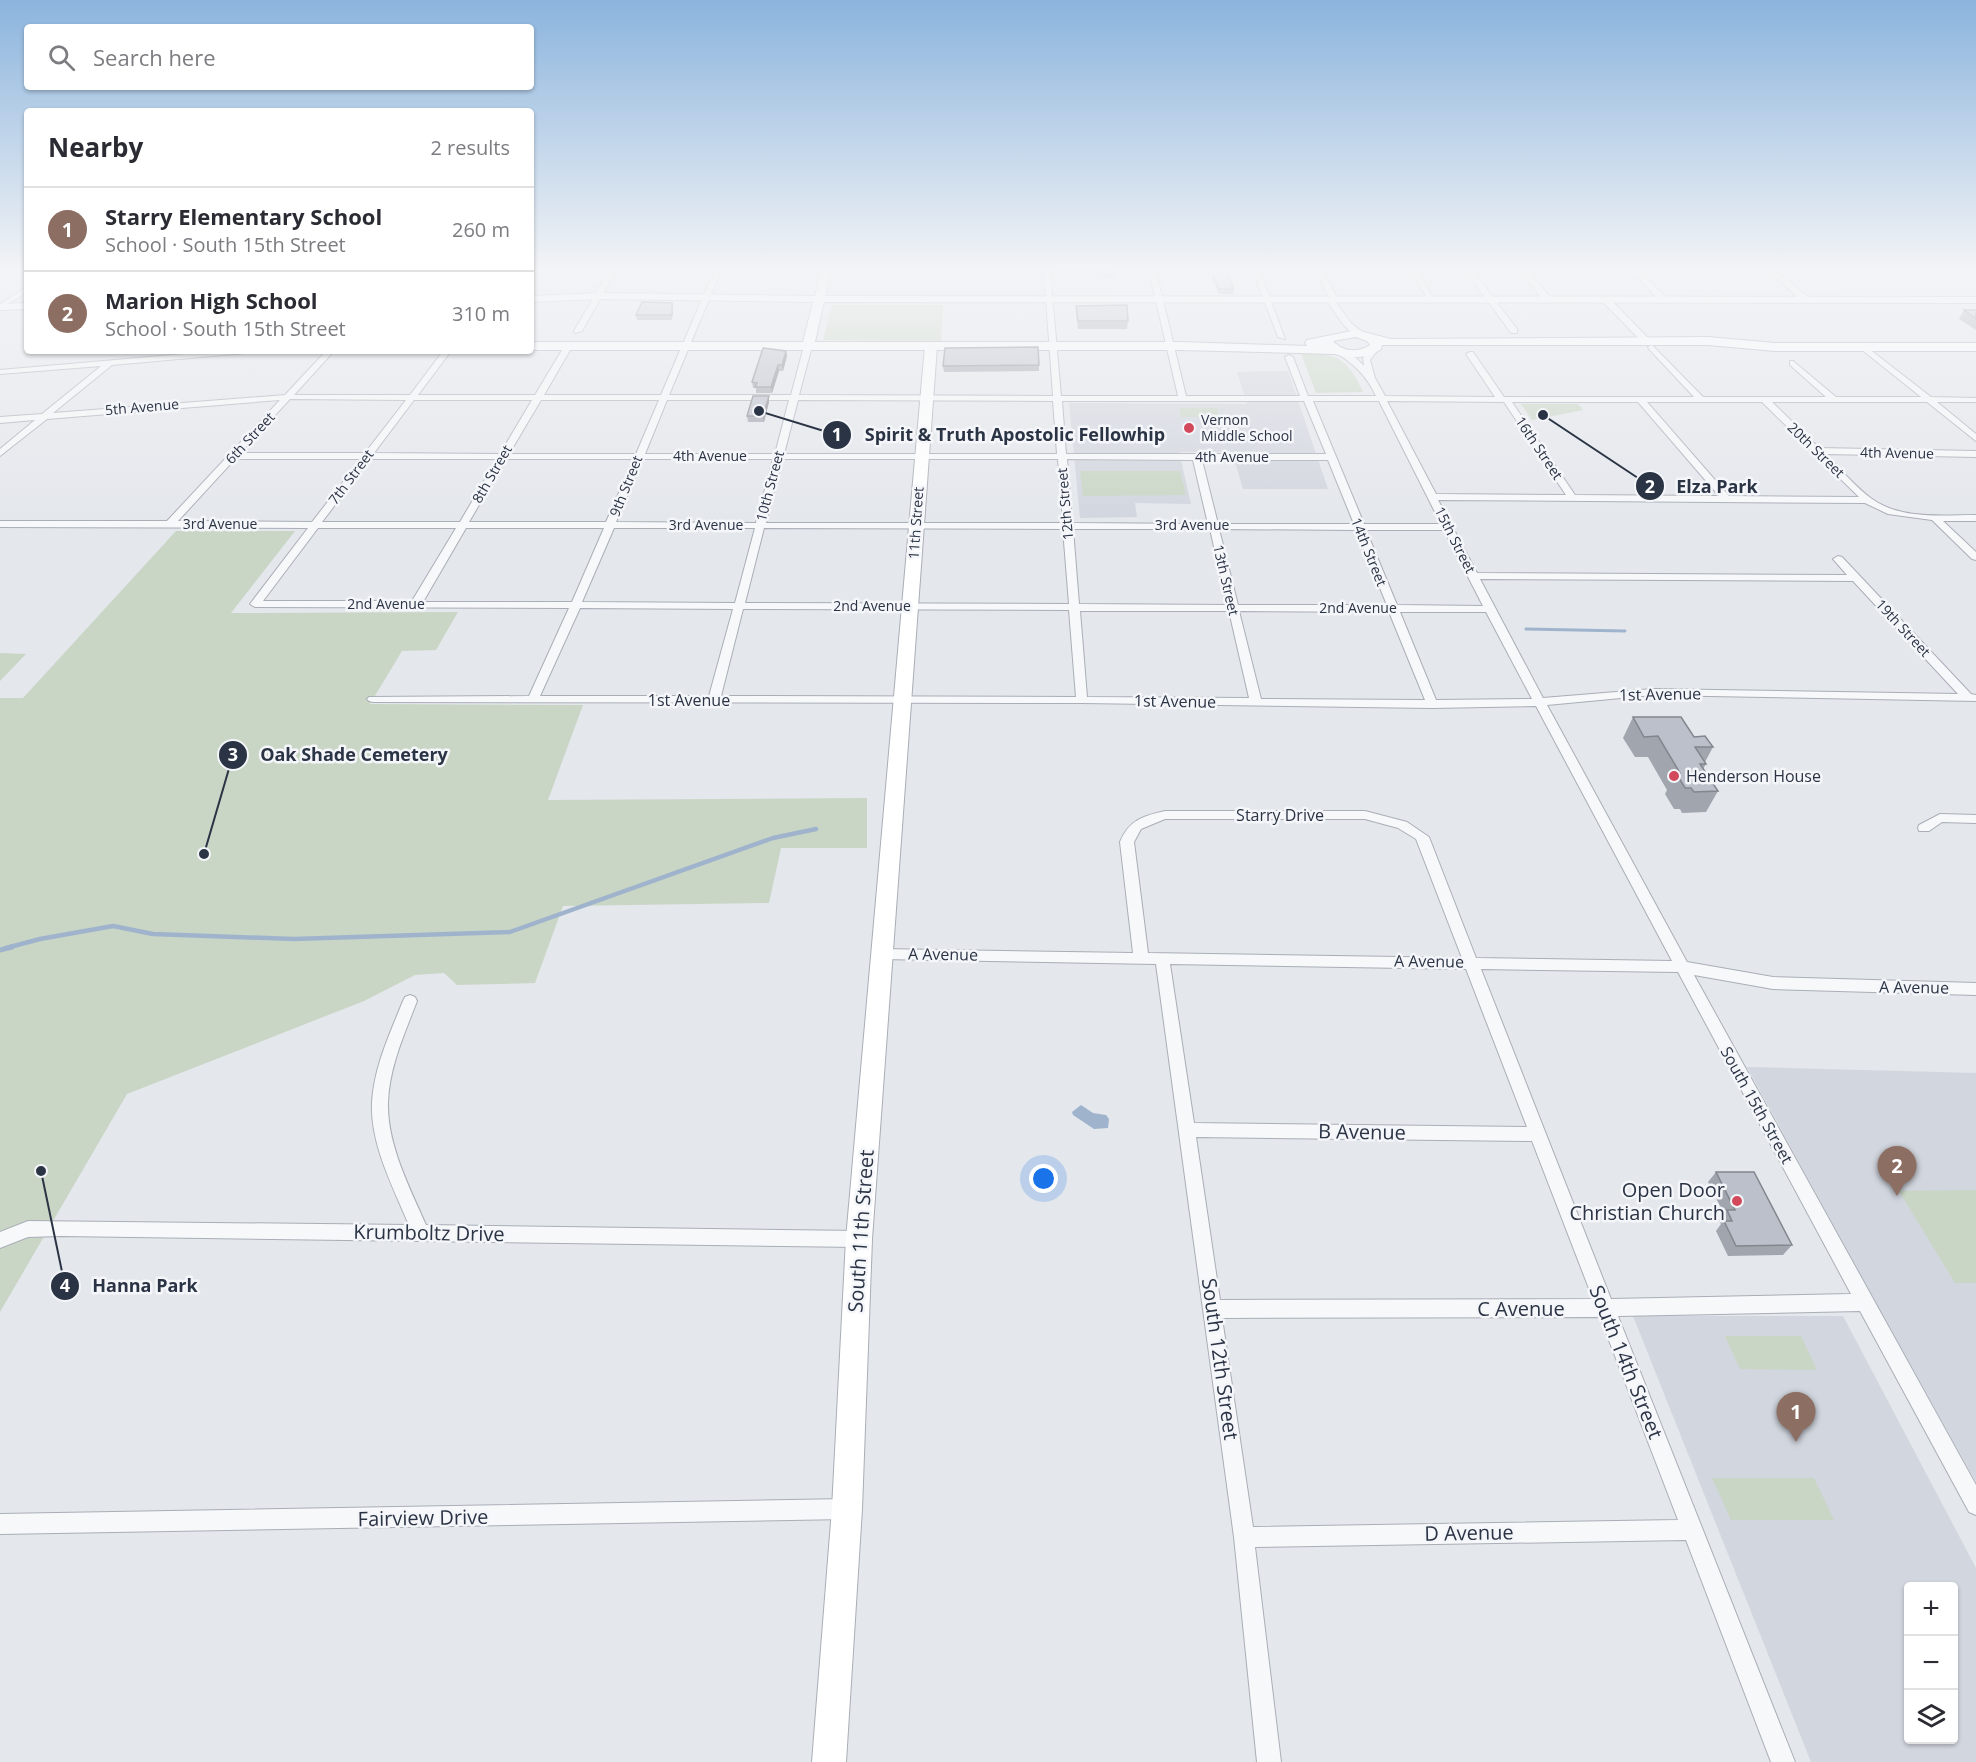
<!DOCTYPE html>
<meta charset="utf-8">
<style>
body{margin:0;font-family:"Open Sans",sans-serif;background:#f7f7f7;color:#2b2b33}
.controls{position:absolute;right:18px;bottom:18px;display:grid;overflow:hidden;border-radius:6px;box-shadow:0 2px 4px #0004}
.controls button{width:54px;height:54px;display:grid;place-items:center;padding:0;border:0;border-bottom:2px solid #e1e1e2;background:#fff;color:#2b2b33;font:30px sans-serif}
.you{position:absolute;left:1044px;top:1179px;width:21px;height:21px;margin:-15px;border:4px solid #fff;border-radius:50%;background:#1a73e8;box-shadow:0 0 0 9px #1a73e833}
.badge{display:grid;place-items:center;width:39px;height:39px;border-radius:50%;background:#0b8043;color:#fff;font-size:20px;font-weight:700}
.pin{position:absolute;translate:-50% -50px;filter:drop-shadow(0 2px 3px #0008)}
.pin::after{content:'';position:absolute;top:32px;width:21px;height:18px;background:inherit;clip-path:polygon(0 0,100% 0,50% 100%)}
.list{margin:0;padding:0;list-style:none}
h2{display:flex;justify-content:space-between;align-items:center;height:78px;margin:0;padding:0 24px;font-size:26px}
h2 small{font-size:20px;font-weight:400;color:#7c7c81}
.list li{display:grid;grid-template-columns:39px 1fr auto;gap:18px;align-items:center;box-sizing:border-box;height:84px;padding:0 24px;border-top:2px solid #e1e1e2}
.list b{display:block;font-size:22px;white-space:nowrap}
.list p{margin:0;font-size:20px;white-space:nowrap;color:#7c7c81}
.list em{font-size:20px;font-style:normal;color:#7c7c81}
.icon{flex:none;width:33px;height:33px;fill:none;stroke:currentColor;stroke-width:2;stroke-linecap:round;stroke-linejoin:round}
.map{position:relative;flex:none;width:1976px;height:1762px;overflow:hidden}
.search{position:absolute;background:#fff;box-shadow:0 2px 4px #0004;left:24px;top:24px;width:510px;height:66px;display:flex;align-items:center;gap:15px;box-sizing:border-box;padding:0 21px;border-radius:6px;color:#7c7c81;font-size:22px}
.panel{position:absolute;background:#fff;box-shadow:0 2px 4px #0004;left:24px;top:108px;width:510px;height:246px;border-radius:6px}
.map>svg:first-child{display:block}
.built{fill:#d2d6de;fill-rule:evenodd}
.green{fill:#c9d6c5}
.water{fill:#9fb4cc}
.lines{fill:none;stroke-linecap:round;stroke-linejoin:round}
.stream-far2{stroke:#9fb4cc;stroke-width:3}
.stream-far1{stroke:#9fb4cc;stroke-width:4.5}
.stream{stroke:#9fb4cc;stroke-width:5}
.street-casing{stroke:#a9aeb7;stroke-width:2}
.secondary-casing{stroke:#a9aeb7;stroke-width:2}
.primary-casing{stroke:#a3abb8;stroke-width:2}
.street{fill:#f7f8fa;fill-rule:evenodd}
.secondary{fill:#fff;fill-rule:evenodd}
.primary{fill:#fff;fill-rule:evenodd}
.wall{fill:#a1a5ae}
.shaded-wall{fill:#83868d}
.building{fill:#bbc0ca;stroke:#83868d;stroke-width:1.5}
.poi-dot{fill:#d1495b;stroke:#f4f6f9;stroke-width:2}
.labels{text-anchor:middle;stroke-width:5;stroke-linejoin:round;paint-order:stroke}
.far-street-label{font-size:14px;fill:#2b3445;stroke:#f4f6f9}
.far-poi-label{font-size:14px;fill:#2b3445;stroke:#f4f6f9;text-anchor:start}
.street-label{font-size:16px;fill:#2b3445;stroke:#f4f6f9}
.poi-label{font-size:16px;fill:#2b3445;stroke:#f4f6f9;text-anchor:start}
.near-street-label{font-size:20px;fill:#2b3445;stroke:#f4f6f9}
.near-poi-label{font-size:20px;fill:#2b3445;stroke:#f4f6f9;text-anchor:end}
.leader{fill:none;stroke:#2b3445;stroke-width:2}
.callout-dot{fill:#2b3445;stroke:#f4f6f9;stroke-width:2}
.mark-label{font-size:18px;text-anchor:middle;font-weight:bold;fill:#fff}
.callout-label{font-size:18px;text-anchor:middle;font-weight:bold;fill:#2b3445;stroke:#f4f6f9;stroke-width:5;stroke-linejoin:round;paint-order:stroke}
</style>
<div class="map">
<svg width="1976" height="1762" viewBox="0 0 1976 1762">
<rect width="100%" height="100%" fill="#e4e7ec"/>
<path class="built" d="M1288,371L1328,489H1243L1232,452H1179L1191,504L1135,503L1137,517L1080,518L1069,403L1247,404L1237,372Z
M1747,1067L1976,1073V1482L1885,1319Z
M1633,1316H1843L1976,1568V1762H1811ZM1908,1586H1954V1740H1908Z"/>
<path class="green" d="M832,305H943L941,341L823,340Z
M1301,353C1338,353 1347,358 1363,392L1316,393Z
M1521,404H1578L1583,410L1532,420Z
M1179,408H1217L1220,417H1181Z
M1080,471H1180L1186,495L1083,496Z
M176,531H295L231,613L458,612L436,650L402,651L370,704L583,705L548,800L867,798V848H781L769,903L563,906L535,983L457,985L444,973L415,975L364,1001L127,1094L0,1312V698H23Z
M0,653L26,654L0,681Z
M1976,1190V1283H1955L1899,1191Z
M1725,1336H1801L1817,1370L1740,1369Z
M1712,1478H1814L1834,1520H1731Z"/>
<path class="water" d="M1081,1105L1093,1113L1106,1115L1109,1119L1108,1128L1094,1129L1073,1115L1072,1112Z"/>
<g class="lines">
<path class="stream-far2" d="M1526,629L1625,631"/>
<path class="stream-far1" d="M6,948L40,939L113,926L153,934L294,939L510,932L773,838L816,829"/>
<path class="stream" d="M0,950L12,947"/>
<g class="street-casing">
<path id="street" d="M609,271H616L582,331L575,333L574,331Z
M714,271H721L669,395H791L804,346L808,344L812,346L799,395L1053,396L1044,271H1050L1061,396H1178L1149,271H1156L1186,396H1300L1285,357L1289,355L1293,357L1308,396H1376C1366,375 1355,365 1335,352V348H1338L1356,358L1364,366L1363,358L1370,349H1376L1377,351L1370,360L1375,378L1385,396L1495,397L1466,354L1470,352H1473L1504,397H1694L1649,349L1648,347L1652,345L1703,397H1826L1790,365V361H1793L1836,397H1921L1861,349L1860,347L1864,345L1931,397L1976,398V402H1937L1976,434V441L1927,402H1772L1819,448L1976,451V457L1825,454C1840,468 1855,487 1872,499C1902,520 1942,515 1976,515V521H1943L1976,552V560L1972,559L1932,520L1888,514L1865,503L1438,500L1477,573L1847,575L1833,559L1838,556L1842,557L1971,694L1976,695V701L1653,695L1547,705L1687,962L1773,977L1976,983V995L1773,989L1694,975L1976,1485V1515L1969,1512L1860,1311L1618,1316L1795,1762H1771L1686,1540L1255,1547L1281,1762H1257L1234,1537L1156,964L881,959L876,958L874,954L876,950L881,949L1133,953L1120,842C1129,820 1143,816 1165,811H1365L1407,822L1429,837L1476,958L1672,961L1536,706L1432,708L1082,703L373,702L369,701L367,699L369,697L529,696L569,608L255,607L250,604L308,528L0,527V521H167L280,400L47,419L0,456V449L35,420L0,423V417L42,414L101,366L0,374V370L219,351H250L246,353L112,365L53,413L285,395L326,351H334L294,395H410L443,351H451L418,395H535L565,345L569,343L573,345L544,395H661ZM290,399L406,400L365,453H240ZM414,400H532L500,454L374,453ZM541,400H659L636,454H509ZM667,400H789L775,454H645ZM798,400L1053,401L1057,454H784ZM1062,401H1304L1326,454H1066ZM1313,401H1379L1441,524H1364ZM1387,401L1504,402L1566,495L1436,494ZM1512,402H1638L1719,496L1575,495ZM1647,402H1762L1859,497L1729,496ZM235,459H361L312,522L178,521ZM370,459H497L460,522H322ZM506,459H634L606,522H469ZM643,459H773L756,523L616,522ZM782,459H1058L1063,523H766ZM1067,459L1193,460L1208,524L1072,523ZM1202,460H1328L1354,524H1218ZM318,528H456L412,601H263ZM466,528H604L572,602H423ZM614,528H755L735,603L582,602ZM764,528L1063,529L1069,604L745,603ZM1073,529H1210L1227,605L1079,604ZM1219,529L1356,530L1387,605H1238ZM1366,530H1444L1483,606L1397,605ZM1480,579L1853,581L1958,694L1653,689L1543,698ZM580,608L733,609L709,696H540ZM743,609L1069,610L1076,697L721,696ZM1080,611H1229L1249,698L1087,697ZM1239,611L1389,612L1425,700L1261,699ZM1400,612H1486L1532,699L1436,700ZM1165,819H1365L1398,828L1416,839L1462,958L1148,953L1134,842L1141,829ZM1170,964L1466,969L1527,1127L1194,1123ZM1481,969L1678,972L1851,1294L1611,1299ZM1196,1137L1532,1141L1593,1299L1220,1300ZM1600,1317L1678,1520L1253,1527L1222,1318Z
M1253,271H1260L1285,339L1278,337Z
M1316,271H1323L1338,299L1335,301L1351,323L1365,334V338C1348,338 1335,312 1326,299L1329,297Z
M1411,271H1418L1435,301H1429Z
M1466,271H1473L1517,329V333H1511Z
M1521,271H1528L1551,298V302H1545Z
M1632,271H1639L1667,298V302H1661Z
M1768,271H1776L1809,298V302H1803Z
M27,287V292L0,309V304Z
M1603,298H1609L1649,339V343H1643L1603,302Z
M1940,814L1976,815V823L1942,822L1929,831H1919L1918,828L1919,825Z
M410,995L415,997L417,1001C405,1033 389,1067 388,1103C387,1145 410,1188 426,1225L859,1231L865,1233L868,1239L865,1245L859,1247L61,1236L28,1237L0,1248V1232L28,1221L409,1225C393,1187 370,1144 372,1102C374,1067 390,1033 403,1001L405,997Z
M847,1499L854,1502L857,1509L854,1516L847,1519L0,1534V1514Z"/>
</g>
<g class="secondary-casing">
<path id="secondary" d="M821,271H831L825,296L1976,297V303L824,302L814,346L808,349L802,346L813,302L599,299L531,302V296L599,293L815,296Z
M931,343L937,346L872,1239L862,1509L846,1762H812L832,1509L846,1239L925,346Z"/>
</g>
<g class="primary-casing">
<path id="primary" d="M27,303V309L0,310V304Z
M1356,330L1391,339L1708,337L1775,343H1976V351H1775L1708,345H1382L1381,349C1368,359 1350,359 1335,354L1180,350H531V342H1180L1307,346L1305,343L1307,340ZM1356,337L1367,341L1370,345C1358,353 1343,352 1333,341Z"/>
</g>
<use href="#street" class="street"/>
<use href="#secondary" class="secondary"/>
<use href="#primary" class="primary"/>
</g>
<path class="wall" d="M1057,271H1116V277L1057,274Z
M1212,273L1234,289L1233,294H1219L1212,279Z
M672,303L673,309L672,320H637L636,315Z
M1076,306L1128,321L1127,329H1078L1076,314Z
M1964,310H1976V330L1959,319Z
M786,351L787,356L783,371H779L772,393H756V388H753L752,382Z
M1039,365V371L944,372L943,366Z
M769,396V402L764,422H748L747,416Z
M1633,717L1694,737L1713,747L1705,762L1706,764L1703,769L1718,791L1706,812L1682,813L1680,809H1674L1665,794L1667,790L1648,757H1635L1623,738Z
M1716,1172L1792,1245L1783,1255L1728,1256L1716,1231L1721,1224L1719,1220L1724,1214L1708,1182Z"/>
<path class="shaded-wall" d="M786,351L787,356L783,371L782,365Z
M778,365L779,371L772,393L771,387Z
M769,396V402L764,422L763,416Z"/>
<path class="building" d="M1212,273H1228L1234,289H1219Z
M642,302L672,303V315H636Z
M1127,305L1128,321H1078L1076,306Z
M1964,310H1976V319Z
M1038,347L1039,365L943,366L945,348Z
M763,348L786,351L782,365H778L771,387H755L757,383L752,382Z
M753,396H769L763,416H747Z
M1633,717H1681L1694,737L1705,736L1713,747H1695L1706,764H1700L1718,791L1694,792L1691,788H1685L1676,773H1680L1658,736L1644,737Z
M1716,1172H1754L1792,1245L1736,1246L1724,1221H1732L1727,1210H1735Z"/>
<linearGradient id="sky" x2="0" y2="1"><stop stop-color="#8bb4dd"/><stop offset="0.52" stop-color="#f3f4f6"/><stop offset="1" stop-color="#f3f4f6" stop-opacity="0"/></linearGradient>
<rect width="1976" height="518" fill="url(#sky)"/>
<g class="poi-dot">
<circle cx="1189" cy="428" r="6"/>
<circle cx="1674" cy="776" r="6"/>
<circle cx="1737" cy="1201" r="6"/>
</g>
<g class="labels">
<g class="far-street-label">
<text transform="translate(142 407) rotate(-5)" y="5">5th Avenue</text>
<text transform="translate(250 438) rotate(-47)" y="5">6th Street</text>
<text transform="translate(1539 448) rotate(56)" y="5">16th Street</text>
<text transform="translate(1816 450) rotate(44)" y="5">20th Street</text>
<text transform="translate(1897 453) rotate(1)" y="5">4th Avenue</text>
<text x="710" y="461">4th Avenue</text>
<text x="1232" y="462">4th Avenue</text>
<text transform="translate(492 474) rotate(-60)" y="5">8th Street</text>
<text transform="translate(351 477) rotate(-53)" y="5">7th Street</text>
<text transform="translate(626 486) rotate(-68)" y="5">9th Street</text>
<text transform="translate(770 486) rotate(-75)" y="5">10th Street</text>
<text transform="translate(1065 504) rotate(-95)" y="5">12th Street</text>
<text transform="translate(916 523) rotate(-86)" y="5">11th Street</text>
<text x="220" y="529">3rd Avenue</text>
<text x="706" y="530">3rd Avenue</text>
<text x="1192" y="530">3rd Avenue</text>
<text transform="translate(1455 540) rotate(63)" y="5">15th Street</text>
<text transform="translate(1369 552) rotate(68)" y="5">14th Street</text>
<text transform="translate(1226 580) rotate(77)" y="5">13th Street</text>
<text x="386" y="609">2nd Avenue</text>
<text x="872" y="611">2nd Avenue</text>
<text x="1358" y="613">2nd Avenue</text>
<text transform="translate(1903 628) rotate(47)" y="5">19th Street</text>
</g>
<g class="far-poi-label">
<text x="1201" y="425">Vernon<tspan x="1201" dy="16">Middle School</tspan></text>
</g>
<g class="street-label">
<text transform="translate(1660 694) rotate(-1)" y="6">1st Avenue</text>
<text x="689" y="706">1st Avenue</text>
<text transform="translate(1175 701) rotate(1)" y="6">1st Avenue</text>
<text x="1280" y="821">Starry Drive</text>
<text transform="translate(943 954) rotate(1)" y="6">A Avenue</text>
<text transform="translate(1429 961) rotate(1)" y="6">A Avenue</text>
<text transform="translate(1914 987) rotate(1)" y="6">A Avenue</text>
<text transform="translate(1757 1105) rotate(61)" y="6">South 15th Street</text>
</g>
<g class="poi-label">
<text x="1686" y="782">Henderson House</text>
</g>
<g class="near-street-label">
<text transform="translate(1362 1132) rotate(1)" y="7">B Avenue</text>
<text transform="translate(861 1231) rotate(-86)" y="7">South 11th Street</text>
<text transform="translate(429 1233) rotate(1)" y="7">Krumboltz Drive</text>
<text x="1521" y="1316">C Avenue</text>
<text transform="translate(1220 1359) rotate(82)" y="7">South 12th Street</text>
<text transform="translate(1626 1362) rotate(68)" y="7">South 14th Street</text>
<text transform="translate(423 1518) rotate(-1)" y="7">Fairview Drive</text>
<text transform="translate(1469 1533) rotate(-1)" y="7">D Avenue</text>
</g>
<g class="near-poi-label">
<text x="1725" y="1197">Open Door<tspan x="1725" dy="23">Christian Church</tspan></text>
</g>
</g>
<path class="leader" d="M759 411L837 435M1543 415L1650 486M204 854L233 755M41 1171L65 1286"/>
<g class="callout-dot">
<circle cx="759" cy="411" r="6"/>
<circle cx="1543" cy="415" r="6"/>
<circle cx="204" cy="854" r="6"/>
<circle cx="41" cy="1171" r="6"/>
<circle cx="837" cy="435" r="15"/>
<circle cx="1650" cy="486" r="15"/>
<circle cx="233" cy="755" r="15"/>
<circle cx="65" cy="1286" r="15"/>
</g>
<g class="mark-label">
<text x="837" y="441">1</text>
<text x="1650" y="493">2</text>
<text x="233" y="761">3</text>
<text x="65" y="1292">4</text>
</g>
<g class="callout-label">
<text x="1015" y="441">Spirit &amp; Truth Apostolic Fellowhip</text>
<text x="1717" y="493">Elza Park</text>
<text x="354" y="761">Oak Shade Cemetery</text>
<text x="145" y="1292">Hanna Park</text>
</g>
</svg>
<div class="controls">
<button>+</button>
<button>−</button>
<button><svg class="icon" aria-label="layers" viewBox="0 0 24 24"><path d="M12 4l9 5-9 5-9-5zM3 14l9 5 9-5"/></svg></button>
</div>
<div class="you"></div>
<div class="pin badge" style="left:1796px;top:1442px;background:#8d6e63">1</div>
<div class="pin badge" style="left:1897px;top:1196px;background:#8d6e63">2</div>
<div class="search"><svg class="icon" aria-label="search" viewBox="0 0 24 24"><circle cx="10" cy="10" r="6"/><path d="M15 15l6 6"/></svg>Search here</div>
<section class="panel">
<h2>Nearby<small>2 results</small></h2>
<ul class="list">
<li><span class="badge" style="background:#8d6e63">1</span><div><b>Starry Elementary School</b><p>School · South 15th Street</p></div><em>260 m</em></li>
<li><span class="badge" style="background:#8d6e63">2</span><div><b>Marion High School</b><p>School · South 15th Street</p></div><em>310 m</em></li>
</ul>
</section>
</div>
